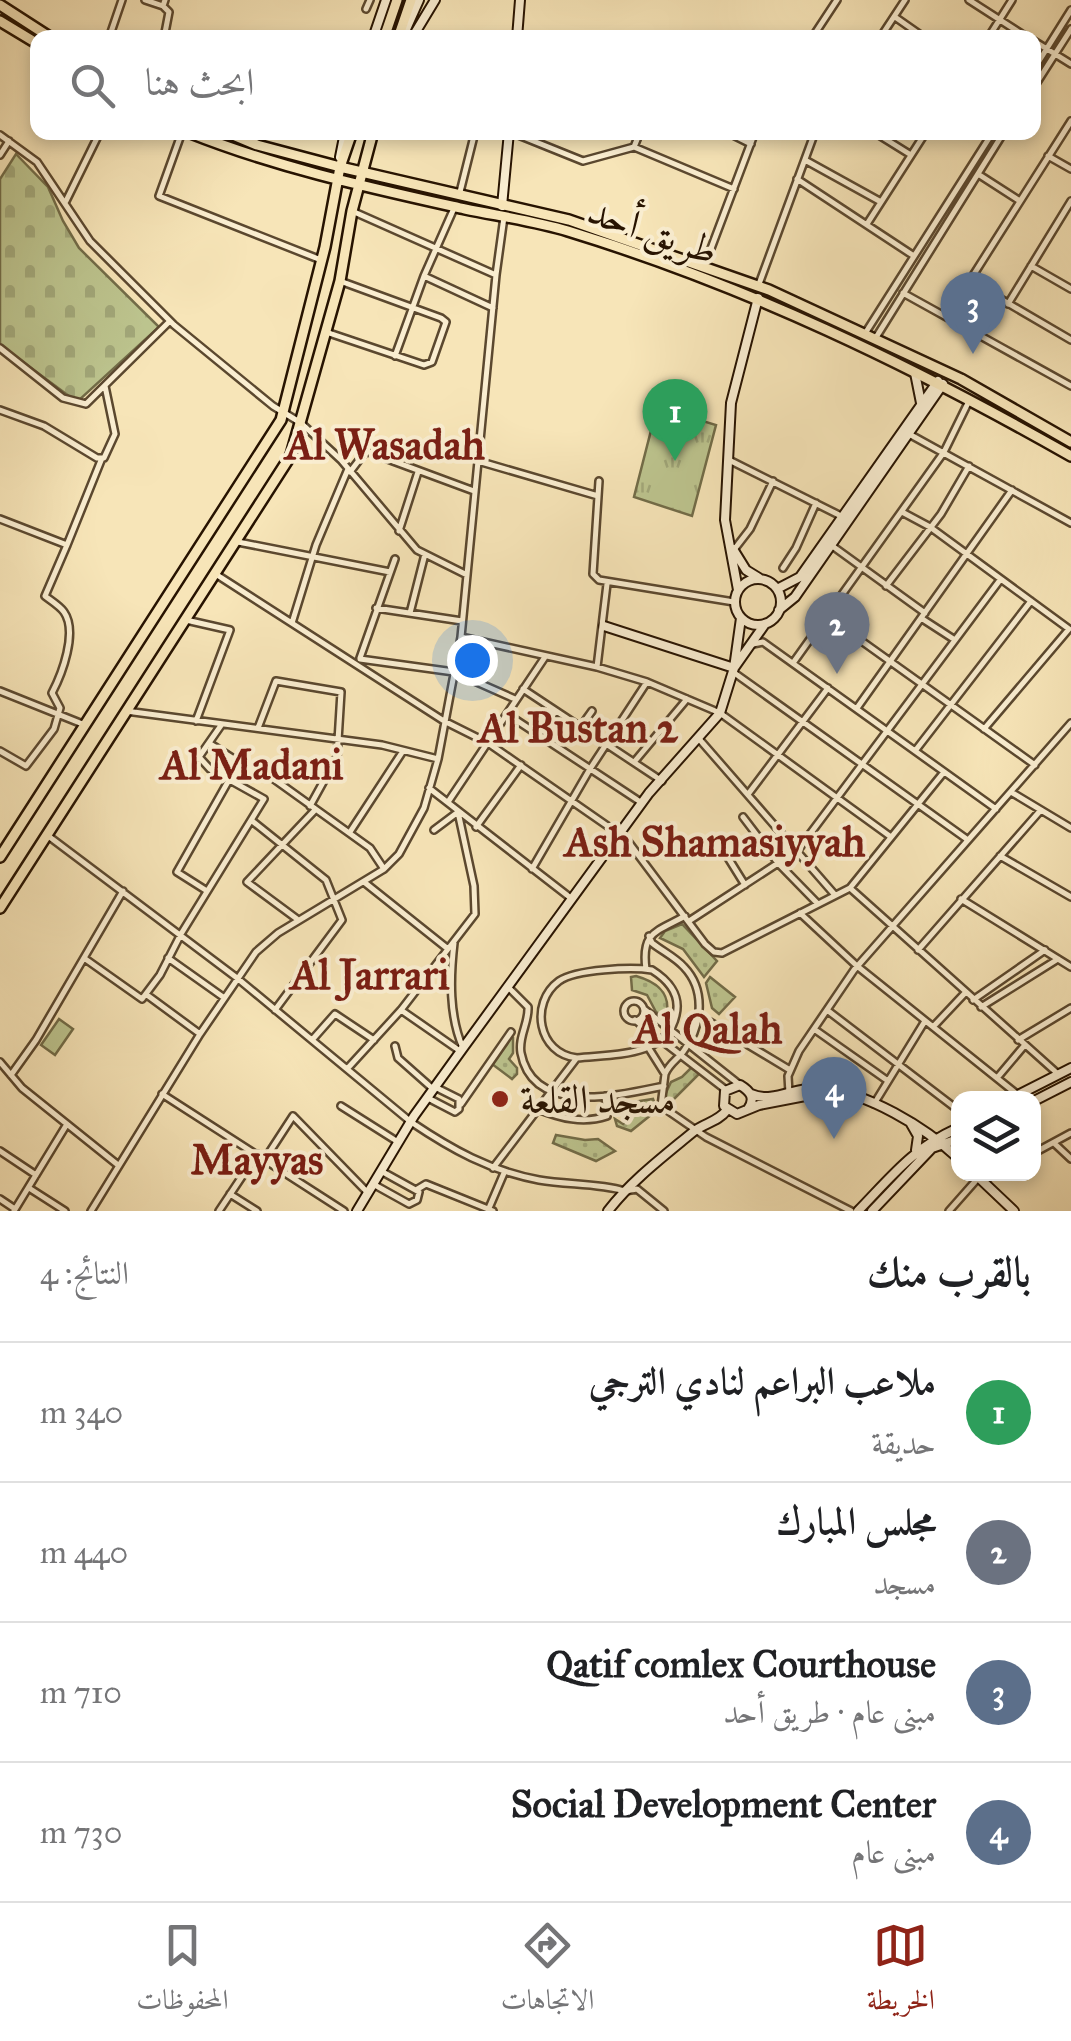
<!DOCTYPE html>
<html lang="ar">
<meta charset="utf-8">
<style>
body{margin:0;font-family:"IM FELL Great Primer",Amiri,serif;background:#f2f2f2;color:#202124;direction:rtl}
.controls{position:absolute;right:30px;bottom:30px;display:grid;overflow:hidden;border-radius:20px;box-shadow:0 5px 15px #0003}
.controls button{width:90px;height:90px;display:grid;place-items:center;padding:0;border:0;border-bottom:2px solid #e0e0e0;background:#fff;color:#202124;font:50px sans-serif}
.you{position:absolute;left:472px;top:660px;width:35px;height:35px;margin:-25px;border:8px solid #fff;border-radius:50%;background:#1a73e8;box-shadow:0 0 0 15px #1a73e833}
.badge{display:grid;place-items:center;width:65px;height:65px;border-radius:50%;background:#8f2418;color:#fff;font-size:32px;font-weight:700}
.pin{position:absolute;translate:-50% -82px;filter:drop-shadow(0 2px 5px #0008)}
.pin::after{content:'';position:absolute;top:52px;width:35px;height:30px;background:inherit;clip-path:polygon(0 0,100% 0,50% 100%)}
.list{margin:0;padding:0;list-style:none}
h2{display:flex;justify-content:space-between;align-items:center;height:130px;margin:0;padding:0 40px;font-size:42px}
h2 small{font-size:32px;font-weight:400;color:#757577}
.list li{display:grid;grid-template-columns:65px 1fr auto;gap:30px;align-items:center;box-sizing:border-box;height:140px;padding:0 40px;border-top:2px solid #e0e0e0}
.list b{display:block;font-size:38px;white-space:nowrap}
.list p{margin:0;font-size:32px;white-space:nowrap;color:#757577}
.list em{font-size:32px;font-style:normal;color:#757577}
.icon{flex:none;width:55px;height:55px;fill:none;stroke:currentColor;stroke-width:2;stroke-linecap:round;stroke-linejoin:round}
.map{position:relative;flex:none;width:1071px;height:1211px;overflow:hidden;direction:ltr}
.search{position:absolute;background:#fff;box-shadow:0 5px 15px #0003;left:30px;right:30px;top:30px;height:110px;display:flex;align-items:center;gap:25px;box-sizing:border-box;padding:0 35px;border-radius:20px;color:#757577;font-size:38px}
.sheet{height:690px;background:#fff}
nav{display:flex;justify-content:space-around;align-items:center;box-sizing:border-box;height:140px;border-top:2px solid #e0e0e0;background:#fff;font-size:28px;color:#757577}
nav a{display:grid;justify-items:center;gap:5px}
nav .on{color:#8f2418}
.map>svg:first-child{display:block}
.grass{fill:url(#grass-dots);stroke:#726c48;stroke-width:2.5}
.cemetery{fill:url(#cemetery-stones);stroke:#726c48;stroke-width:2.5}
.park{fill:url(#park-tufts);stroke:#726c48;stroke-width:2.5}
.garden{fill:#bdc58f;stroke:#726c48;stroke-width:2.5}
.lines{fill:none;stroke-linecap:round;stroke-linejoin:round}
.street-casing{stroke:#5b482f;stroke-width:10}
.secondary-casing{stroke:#271301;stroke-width:12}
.primary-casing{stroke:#271301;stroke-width:14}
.street{stroke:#faeed1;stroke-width:5}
.secondary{stroke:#faeed1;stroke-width:8}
.primary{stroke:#f7e5b8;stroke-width:9}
.poi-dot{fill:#8f2418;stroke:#faeed1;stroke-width:4}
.labels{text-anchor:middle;stroke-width:8;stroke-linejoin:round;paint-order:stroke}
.street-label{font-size:40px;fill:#271301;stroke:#faeed1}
.poi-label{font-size:40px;fill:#271301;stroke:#faeed1;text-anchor:start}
.neighbourhood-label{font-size:42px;font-weight:bold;fill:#7a1f14;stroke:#faeed1}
</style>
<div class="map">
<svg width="1071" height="1211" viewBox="0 0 1071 1211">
<defs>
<pattern id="grass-dots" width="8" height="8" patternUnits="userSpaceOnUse" patternTransform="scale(2.5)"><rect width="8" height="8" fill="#bdc58f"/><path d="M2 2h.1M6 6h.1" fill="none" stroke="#a2a87a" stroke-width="1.8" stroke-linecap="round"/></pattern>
<pattern id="cemetery-stones" width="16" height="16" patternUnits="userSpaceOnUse" patternTransform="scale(2.5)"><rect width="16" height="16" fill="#bdc58f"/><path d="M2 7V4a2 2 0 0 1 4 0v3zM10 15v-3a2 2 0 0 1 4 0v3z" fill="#a2a87a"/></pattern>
<pattern id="park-tufts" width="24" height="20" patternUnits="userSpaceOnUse" patternTransform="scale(2.5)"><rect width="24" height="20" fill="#bdc58f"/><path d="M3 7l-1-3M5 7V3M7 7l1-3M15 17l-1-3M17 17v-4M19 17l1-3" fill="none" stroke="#a2a87a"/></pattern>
</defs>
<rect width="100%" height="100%" fill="#f7e5b8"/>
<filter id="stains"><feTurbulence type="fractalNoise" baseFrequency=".002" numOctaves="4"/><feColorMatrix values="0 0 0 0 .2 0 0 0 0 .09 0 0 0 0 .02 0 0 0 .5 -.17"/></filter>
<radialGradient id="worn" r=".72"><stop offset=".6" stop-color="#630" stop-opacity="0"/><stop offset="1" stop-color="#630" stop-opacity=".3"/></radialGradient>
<path class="grass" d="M682,924L717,961L704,977L683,949L660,938L665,931Z
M636,976C657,982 672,993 666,1017L656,1012L647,995L632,990L631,977Z
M710,977L735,997L719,1014L712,1008L706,983Z
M508,1038H513V1053L509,1059L517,1068V1074L512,1079L492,1064Z
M693,1066L700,1073L669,1104L664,1097L671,1082L682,1077Z
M653,1099L657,1110L631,1131L617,1126L615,1119L623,1124L629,1119L621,1104Z
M556,1135L585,1140L598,1139L615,1151L596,1161L553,1143Z"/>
<path class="cemetery" d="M16,154L48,187L63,221L79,248L159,327L77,402L0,345V179Z"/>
<path class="park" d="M657,407L716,425L692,516L634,497Z"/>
<path class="garden" d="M59,1019L73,1029L55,1055L41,1045Z"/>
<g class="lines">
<g class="street-casing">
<path id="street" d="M145,0L163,6
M969,0L1028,38
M366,9L370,0
M895,17L925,38
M109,38L122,0
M164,38L169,12L163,6L165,0
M812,38L837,0
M880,38L905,0
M988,38L1012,0
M1034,41L1071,64
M1034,69L1071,10
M1034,87L1071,29
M182,132L159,196L321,260
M511,132L583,161L634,147L734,189
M727,132L751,144
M874,132L911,155
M0,135L37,162L90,241L174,325L273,406L301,423L341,460L417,550L467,575
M634,147L640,132
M0,155L9,141
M1048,156L1071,169
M805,160L881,202
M978,174L1020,201
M797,179L914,256
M460,192L475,132
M66,201L100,132
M352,211L496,275
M867,224L926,132
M1031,266L1071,289
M704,267L755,132
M424,276L493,308
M970,281L1071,340
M759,284L815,132
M903,293L1071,386
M1008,304L1071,201
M948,315L1071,121
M326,332L424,365L432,362L446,322L441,318L340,281
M866,332L993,132
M875,339L1004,132
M0,348L63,398L86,404L170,321
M395,356L424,276L455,206
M0,410L44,426L97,458H104L115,434L105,386
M909,434L1071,523
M729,460L843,517
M478,461L598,496
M350,472L366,451L474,491
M599,481L593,574L599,580L734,602
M902,512L930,527L1069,629
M0,519L67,545L102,458
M399,531L418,472
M238,542L390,572
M831,545L925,613
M733,551L750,529L773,481
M783,568L796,548L816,503
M214,573L444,721L488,743L619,834
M886,586L941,514L969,466
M376,608L462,621
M410,613L425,554
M828,617L1035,765
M921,618L955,640
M186,620L230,630L196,721
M292,623L316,545L348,469
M461,637L597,667L647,682L720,713L891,837
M753,644L763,642L996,809
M360,658L395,559
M360,659L454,672L515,699
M793,663L944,452L969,401
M597,667L607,584
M733,672L968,840
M523,689L662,781
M0,691L85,725
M857,708L1012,490
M126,711L382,745L438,759
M507,714L642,803
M582,725L592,711
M258,728L276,681L341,692L337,757L310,806
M984,729L1069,629
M538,735L555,712
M700,740L835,895
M209,743L254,772
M0,751L26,766L54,729L60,708L52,693C62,674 78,632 64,612C60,606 50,600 45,596L67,545
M915,751L1031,601
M635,761L687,699
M271,777L370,848L384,869
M429,788L572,899
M1011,792L1071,828
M749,793L828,688
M448,802L545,657
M743,817L778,863L818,904
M251,820L326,880L342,920L275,1010
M476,827L521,765
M350,832L403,751
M621,832L705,944L714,952L722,953L850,888L944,772
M47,835L237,978L411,1122C451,1149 490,1171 539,1180C568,1185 597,1183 625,1191L637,1189L664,1211
M717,840L745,885
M1000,856L1071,897
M532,869L590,769L647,682
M364,882L448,949
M850,888L1058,1074
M207,891L177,872L229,780
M961,899L1071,967
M800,913L857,966L1018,1095
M297,919L247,882L315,810
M689,921L798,850L1000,580
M649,936L652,943C662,951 675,957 684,967C706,990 702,1025 685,1049C679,1059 670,1062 665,1074
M454,943C450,978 449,1016 463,1048
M918,950L1040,811
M84,958L142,999L160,975L181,934L264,799L210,769L199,757L222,724
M168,958L223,997
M646,969C641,932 656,932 685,916
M652,970C668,980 681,995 676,1015C667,1058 612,1054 577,1058C538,1054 529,1003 559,981C576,969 632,967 652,970Z
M508,987L528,1007C529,1023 518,1037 521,1053C533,1117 620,1095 664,1086
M147,995L200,1034
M973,1000L1045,950
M624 1011a10 10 0 1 1 20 0a10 10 0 1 1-20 0Z
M981,1007L1058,959
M644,1009L740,1085
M401,1010L460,1051
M827,1010L958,1110
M700,1016L790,1070
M635,1020L726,1090
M933,1027L965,993
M814,1029L888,1081
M312,1040L335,1014L374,1040
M1018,1040L1071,1008
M395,1046L398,1058L433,1089
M648,1047L665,1074L661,1106L706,1137L851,1211
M0,1062L22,1088L118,1165
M347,1069L401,1010L475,914L474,886L458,812L434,830
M11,1075L36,1040L123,891
M997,1078L1024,1046
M789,1093L788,1076L799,1051L854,970L1071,723
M162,1094L344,1211
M428,1098L455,1112L459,1109V1099L435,1087
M461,1104L511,1032
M874,1104L925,1021
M341,1106L398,1142
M538,1109C560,1118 583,1124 607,1116L605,1096
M1055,1144L1071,1159
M0,1151L36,1175
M1034,1153L1071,1133
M265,1159L293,1116L368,1193
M493,1168L576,1059
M983,1180L996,1174
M373,1184L409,1204L417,1200L419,1192L381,1171
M29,1188L65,1211
M416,1190L426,1184L493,1211
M230,1194L257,1211
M0,1199L15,1209
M489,1208L504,1173
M14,1211L67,1124
M91,1211L200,1034L256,952L278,933L384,869L399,854L424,808L438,759L461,637L496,275L504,217
M219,1211L257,1154
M949,1211L979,1177"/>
</g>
<g class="secondary-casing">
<path id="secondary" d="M373,38L386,0
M402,38L419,0
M412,38L435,0
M517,38L520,0
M340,157L345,132
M502,206L509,132
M915,373L921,403
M733,549L746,570L759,578
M735 602a23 23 0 1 1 46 0a23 23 0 1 1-46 0Z
M777,589L800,577L938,381
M738,590L725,520L731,403L758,298
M779,610L795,597L943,384
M604,626L734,668
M734,668L765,624
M751,1094C774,1104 795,1086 820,1088C867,1092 925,1127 958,1158
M1012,1098L1071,1068
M1034,1101L1071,1082
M748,1109C756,1098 750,1091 740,1085L725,1091L724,1106L737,1114L759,1105L826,1092
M910,1122L918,1136L916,1150
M975,1174L1014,1211
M357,1211L414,1116L463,1048L649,793L720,713L734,668L741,618
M608,1211C631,1181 664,1156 693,1132C704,1123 718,1122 727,1110
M858,1211C893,1175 912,1149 958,1128
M872,1211L932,1148L958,1139"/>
</g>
<g class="primary-casing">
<path id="primary" d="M0,5L51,38
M0,21L38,44
M384,38L397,0
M398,38L411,0
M188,132C278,168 371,188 465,209C499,216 535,221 568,231C745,285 911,365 1071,456
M226,132L257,145L340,167L569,220L769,290L961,379L1071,442
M0,857L281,420L325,247L340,167L352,132
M0,908L291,455L340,281L352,211L373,132"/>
</g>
<use href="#street" class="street"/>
<use href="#secondary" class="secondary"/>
<use href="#primary" class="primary"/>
</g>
<circle class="poi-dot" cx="500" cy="1099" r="10"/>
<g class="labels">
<g class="street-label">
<text transform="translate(653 230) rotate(19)" y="14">طريق أحد</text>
</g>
<g class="poi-label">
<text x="520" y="1113">مسجد القلعة</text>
</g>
<g class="neighbourhood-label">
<text x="385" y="459">Al Wasadah</text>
<text x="578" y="742">Al Bustan 2</text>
<text x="252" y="779">Al Madani</text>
<text x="715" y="856">Ash Shamasiyyah</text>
<text x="370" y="989">Al Jarrari</text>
<text x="708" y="1043">Al Qalah</text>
<text x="257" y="1174">Mayyas</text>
</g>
</g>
<rect width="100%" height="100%" filter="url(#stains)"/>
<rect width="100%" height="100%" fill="url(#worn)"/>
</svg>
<div class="controls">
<button><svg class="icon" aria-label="layers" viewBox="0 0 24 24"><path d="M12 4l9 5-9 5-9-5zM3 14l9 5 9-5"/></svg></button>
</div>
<div class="you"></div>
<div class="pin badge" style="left:675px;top:461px;background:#2e9e5b">1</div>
<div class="pin badge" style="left:837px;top:674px;background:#6b7280">2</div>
<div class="pin badge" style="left:973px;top:354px;background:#5c6f8a">3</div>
<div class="pin badge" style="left:834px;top:1139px;background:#5c6f8a">4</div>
<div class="search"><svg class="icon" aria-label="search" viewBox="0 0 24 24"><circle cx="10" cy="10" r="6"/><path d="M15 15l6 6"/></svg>ابحث هنا</div>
</div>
<section class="sheet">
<h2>بالقرب منك<small>النتائج: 4</small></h2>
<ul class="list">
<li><span class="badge" style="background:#2e9e5b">1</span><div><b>ملاعب البراعم لنادي الترجي</b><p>حديقة</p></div><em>340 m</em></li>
<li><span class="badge" style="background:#6b7280">2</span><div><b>مجلس المبارك</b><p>مسجد</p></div><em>440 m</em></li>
<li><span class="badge" style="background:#5c6f8a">3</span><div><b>Qatif comlex Courthouse</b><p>مبنى عام · طريق أحد</p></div><em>710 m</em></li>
<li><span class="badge" style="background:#5c6f8a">4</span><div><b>Social Development Center</b><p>مبنى عام</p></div><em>730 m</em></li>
</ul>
</section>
<nav>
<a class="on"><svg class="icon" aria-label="map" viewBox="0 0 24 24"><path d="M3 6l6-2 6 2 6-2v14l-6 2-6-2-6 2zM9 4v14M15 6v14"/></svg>الخريطة</a>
<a><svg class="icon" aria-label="directions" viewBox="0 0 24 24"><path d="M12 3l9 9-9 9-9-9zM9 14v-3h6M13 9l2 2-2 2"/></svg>الاتجاهات</a>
<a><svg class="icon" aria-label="saved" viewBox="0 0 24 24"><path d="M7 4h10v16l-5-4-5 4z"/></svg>المحفوظات</a>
</nav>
